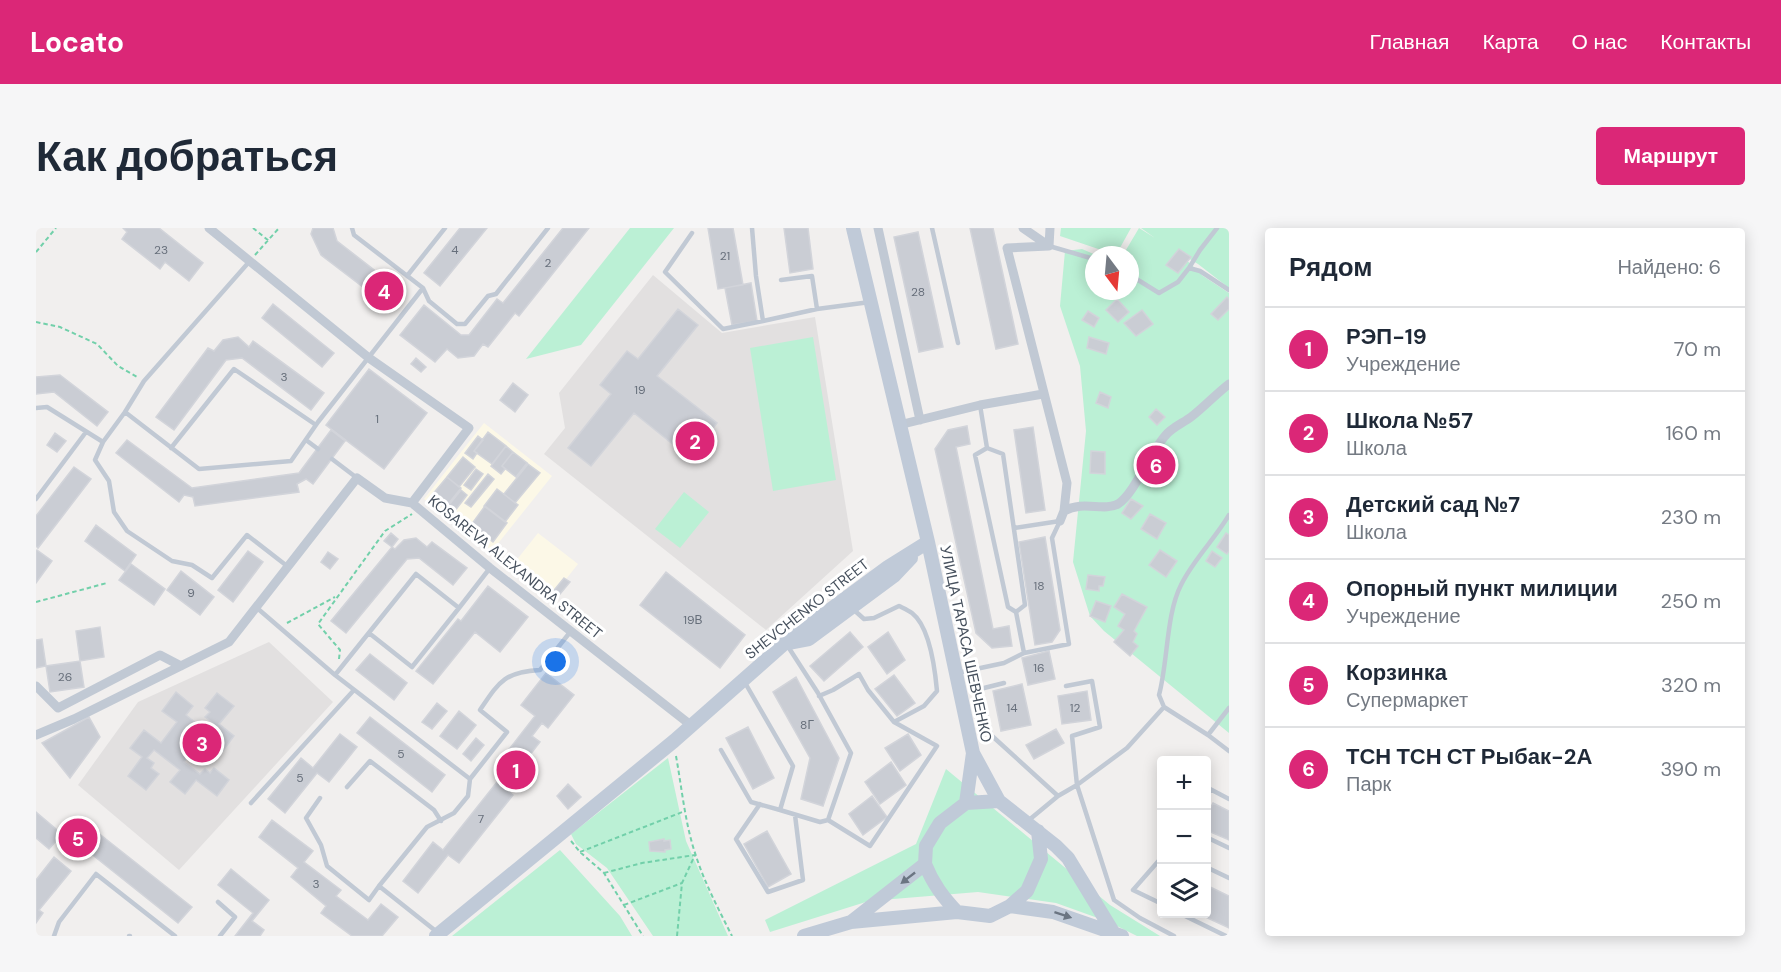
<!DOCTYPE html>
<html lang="ru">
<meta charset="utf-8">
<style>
body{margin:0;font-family:"DM Sans",sans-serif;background:#f6f6f7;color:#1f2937}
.controls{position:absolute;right:18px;bottom:18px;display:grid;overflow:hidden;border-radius:6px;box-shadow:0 3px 15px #0003}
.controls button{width:54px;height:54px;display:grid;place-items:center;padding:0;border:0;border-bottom:2px solid #e0e1e3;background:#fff;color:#1f2937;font:30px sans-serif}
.compass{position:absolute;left:1049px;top:18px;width:54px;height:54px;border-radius:50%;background:#fff;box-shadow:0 3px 15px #0003;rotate:164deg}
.you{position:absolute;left:520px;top:434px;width:21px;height:21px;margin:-15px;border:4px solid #fff;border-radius:50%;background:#1a73e8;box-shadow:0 0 0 9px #1a73e833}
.badge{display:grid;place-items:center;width:39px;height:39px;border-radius:50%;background:#db2777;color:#fff;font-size:20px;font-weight:700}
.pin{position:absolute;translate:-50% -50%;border:3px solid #fff;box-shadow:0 2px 6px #0006}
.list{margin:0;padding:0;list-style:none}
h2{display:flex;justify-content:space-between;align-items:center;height:78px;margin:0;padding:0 24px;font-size:26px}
h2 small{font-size:20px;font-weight:400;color:#747a83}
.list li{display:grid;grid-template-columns:39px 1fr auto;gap:18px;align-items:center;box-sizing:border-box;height:84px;padding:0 24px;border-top:2px solid #e0e1e3}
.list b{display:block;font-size:22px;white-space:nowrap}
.list p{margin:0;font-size:20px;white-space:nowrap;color:#747a83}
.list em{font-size:20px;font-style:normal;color:#747a83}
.icon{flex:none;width:33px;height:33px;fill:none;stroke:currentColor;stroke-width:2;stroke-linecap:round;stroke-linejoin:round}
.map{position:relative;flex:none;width:1193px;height:708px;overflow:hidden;border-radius:6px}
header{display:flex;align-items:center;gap:36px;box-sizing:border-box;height:84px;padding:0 30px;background:#db2777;color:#fff}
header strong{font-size:28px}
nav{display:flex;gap:33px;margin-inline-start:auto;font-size:21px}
.intro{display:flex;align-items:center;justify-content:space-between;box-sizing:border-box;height:144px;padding:0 36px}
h1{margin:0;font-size:42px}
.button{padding:15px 27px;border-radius:6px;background:#db2777;color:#fff;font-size:21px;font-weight:700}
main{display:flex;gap:36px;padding:0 36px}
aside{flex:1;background:#fff;border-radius:6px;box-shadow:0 3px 15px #0003}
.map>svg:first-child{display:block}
.commercial{fill:#fcf8e7}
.education{fill:#e2e0e0}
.green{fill:#bbf0d5}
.building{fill:#cacdd4;stroke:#d2d4da;stroke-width:1.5}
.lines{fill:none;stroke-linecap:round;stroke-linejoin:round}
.path{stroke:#72d0aa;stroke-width:2;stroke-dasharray:4.5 3;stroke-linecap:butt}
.lane{stroke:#c1c9d4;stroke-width:4.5}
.street{stroke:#c1c9d4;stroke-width:9}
.secondary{stroke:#c0cad8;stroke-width:14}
.oneway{fill:#6b7582}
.labels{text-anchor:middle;stroke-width:6;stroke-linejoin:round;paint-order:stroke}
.number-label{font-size:12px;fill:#676f7b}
.street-label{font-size:15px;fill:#46505d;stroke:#fff}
</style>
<header>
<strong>Locato</strong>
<nav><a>Главная</a><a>Карта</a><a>О нас</a><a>Контакты</a></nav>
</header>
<div class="intro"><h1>Как добраться</h1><a class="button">Маршрут</a></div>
<main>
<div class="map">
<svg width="1193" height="708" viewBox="0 0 1193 708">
<rect width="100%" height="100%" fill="#f1efee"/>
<path class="commercial" d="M448,195L516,248L456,323L388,271Z
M502,305L542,336L519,365L479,334Z"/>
<path class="education" d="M617,47L686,105L779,89L817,323L730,402L508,226L529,200L523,165Z
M233,414L297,474L143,642L42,557L102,474Z"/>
<path class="green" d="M594,0H638L545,117L490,131Z
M1025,0H1095L1080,27L1024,8Z
M1103,0L1119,10L1105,0H1193V60L1162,36L1142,24L1167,48L1193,65V505L1068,403L1054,388L1037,334L1050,203L1044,138L1024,78L1029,23L1046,21L1060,27H1058V63H1094V27H1087Z
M777,109L800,252L737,263L714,120Z
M648,264L673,284L644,320L619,301Z
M632,530L650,613L692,708H617L571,640L540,616L535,606Z
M910,541L1074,677L1124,708H1101L1073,694L1020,675L942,664L833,673L734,704L729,692L880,616Z
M524,622L584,688L596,708H416Z"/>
<path class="building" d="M87,0H123L167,35L153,53L129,34L124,41L86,11L91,4Z
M277,0H297L301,13L369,66L357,82L285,27L275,6Z
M424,0H451L404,58L388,45Z
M527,0H553L483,88L479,85L452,119L447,116L438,128L422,130L411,121L399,134L364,107L388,77L425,107H433L461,71L467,75Z
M672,0H697L707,57L682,61Z
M748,0H772L777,41L754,45Z
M934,0H957L982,116L960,121Z
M882,4L907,119L883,124L858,9Z
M1143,21L1155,29L1142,45L1130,37Z
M715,55L721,93L696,97L689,60Z
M1191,69L1193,71V81L1182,92L1175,86Z
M1081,71L1093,84L1082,94L1070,82Z
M237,76L298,125L286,139L226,90Z
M642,81L662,97L621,148L681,195L654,230L598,185L555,238L532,220L575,166L564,157L591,123L602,131Z
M1106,82L1117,96L1100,108L1088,95Z
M1052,83L1063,90L1058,99L1046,92Z
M202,109L213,119L217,113L288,165L275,182L206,130L190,132L138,202L120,189L172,120L178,123L187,112Z
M1053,109L1073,115L1070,126L1051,120Z
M380,130L390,139L385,144L375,136Z
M333,141L391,185L348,241L290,197Z
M24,147L72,184L61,198L18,164L0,166V149Z
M477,155L492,167L479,184L464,172Z
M1064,164L1075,169L1072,180L1060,175Z
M1120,181L1129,189L1121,197L1113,189Z
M931,198L934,216L920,219L957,401L973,398L976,418L956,420L940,405L899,221L912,202Z
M997,199L1009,282L990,285L978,202Z
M295,202L309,213L277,256L270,251L261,256L263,264L159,278L157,269L148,267L143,274L80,225L91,212L156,260L263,245Z
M452,204L470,218L456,236L438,223Z
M19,205L30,213L21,224L11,217Z
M442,208L447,212L438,223L441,225L437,231L429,225Z
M470,218L477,224L466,238L469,241L465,246L455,238Z
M1055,223L1069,224V246L1054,245Z
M477,224L491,235L480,249L466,238Z
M427,229L439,239L423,259L411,249Z
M492,236L504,245L479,275L468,266Z
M38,239L55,251L2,320L0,318V288Z
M440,241L447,246L435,262L428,257Z
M452,246L458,251L435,279L429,275Z
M411,249L425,260L409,280L397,270L396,267Z
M461,261L482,277L469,294L448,278Z
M425,262L431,267L415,288L408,283Z
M1095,271L1107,278L1095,291L1086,285Z
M449,278L471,295L457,314L435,297Z
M1114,286L1130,295L1121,311L1105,301Z
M60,297L100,327L89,343L49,313Z
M355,305L362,311L356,319L348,313Z
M1190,305L1193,307V323L1191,326L1181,319Z
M1009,309L1024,402L1016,414L999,417L983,314Z
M380,310L391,319L396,314L431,340L417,357L383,330L371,331L310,405L295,393L356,319L359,321L368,312Z
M1,322L16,333L0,355V323Z
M1124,322L1141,333L1130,349L1113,337Z
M212,323L227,334L197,374L182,362Z
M1176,323L1186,330L1179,339L1170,333Z
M292,324L302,331L294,341L285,334Z
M95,336L129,361L118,377L83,352Z
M145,343L178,369L164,387L131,362Z
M630,344L709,407L684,440L604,377Z
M1052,347L1069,349L1067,358H1063V363L1050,361Z
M528,350L534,354L520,371L515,366Z
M452,358L492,389L464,424L439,404L397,456L380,443L422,391L425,393Z
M1086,366L1111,379L1098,403L1101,406L1097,414L1102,418L1094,428L1078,414L1088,402L1082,398L1089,386L1078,379Z
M1060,373L1075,378L1069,394L1054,388Z
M64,399L68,429L44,433L40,403Z
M814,404L827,419L788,453L774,438Z
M852,404L869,432L851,446L832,419Z
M6,411L10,438L0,440V412Z
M1013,423L1019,451L992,457L986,430Z
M334,426L371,455L358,472L320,442Z
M44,433L48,459L14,464L10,438Z
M510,445L538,467L512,500L506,495L496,508L504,514L476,550L460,538L499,488L485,477Z
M858,447L879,475L861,488L839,461Z
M760,449L803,530L787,578L765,571L774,530L737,464Z
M986,456L995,497L965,503L957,463Z
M1051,463L1055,492L1026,496L1022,468Z
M140,464L157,478L150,487L170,503L177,495L169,489L174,484L169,480L181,465L198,478L183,496L198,508L183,528L164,513L148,534L164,546L169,541L174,545L178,540L193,552L181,568L160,552L149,566L134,554L144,542L118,522L111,530L118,535L115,540L123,546L110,562L92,548L106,529L94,520L108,502L125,515L141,494L126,483Z
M401,475L411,483L396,501L386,494Z
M423,483L440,497L421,521L404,508Z
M53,489L64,509L34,550L6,515Z
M334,489L409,547L396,564L321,505Z
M712,499L738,550L717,561L690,510Z
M1020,501L1028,515L998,531L990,517Z
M304,506L321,519L293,554L281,545L249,585L232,571L265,530L277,540Z
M872,506L885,527L864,543L849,520Z
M440,510L448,517L435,533L427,526Z
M855,534L870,557L844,576L829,554Z
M461,554L477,567L423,635L412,627L382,665L367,653L397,614L407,622Z
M532,556L545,569L532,581L521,568Z
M836,568L851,589L827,607L813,586Z
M1177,575L1193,583V612L1170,602V589Z
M0,584L26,606L13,621L0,610Z
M236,592L277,623L268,634L305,662L300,668L332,692L345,676L362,689L346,708H316L285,685L290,678L255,649L262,640L223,609Z
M47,593L156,679L142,695L34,609Z
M731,603L755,646L732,659L708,616Z
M628,611V613L634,612L635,621L629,622V624L614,623L613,614Z
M18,629L35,643L3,682L7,685L0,695V652Z
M195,641L233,672L216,693L228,702L224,708H199L217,685L182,657Z
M1170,657L1193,668V700L1163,686H1170Z"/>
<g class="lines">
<path class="path" d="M217,0L233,13
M0,24L20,0
M219,27L243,0
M0,94L24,99L61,116L82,138L101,149
M0,374L71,355
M251,395L299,369
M303,431L304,422L282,396L349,303L376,286
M640,528C646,561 649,596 660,628C669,656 683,682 696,708
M535,613L544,624L568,645L607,708
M544,624L649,583
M568,645L606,635L659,627
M588,677L646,655
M641,708L646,655L659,627"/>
<path class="lane" d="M316,0L318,7L387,60L393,73L421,96H429L452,68L460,66L512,0
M716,0L720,48L727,93L781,81L834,74
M896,0L922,115
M656,5L629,44L687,101L727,93
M1013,18L1058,31
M1153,40L1164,22L1181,0
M1094,47L1123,65L1142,54L1153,40L1164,43L1193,62
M371,48L409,0
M745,52L776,48L781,81
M944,177L951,220L939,227L972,379L980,384L988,425
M0,180L11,179L67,214
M89,184L108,153L213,34
M270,212L282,221
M135,220L198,141L280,197
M951,220L967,226L989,377L980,384
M296,231L321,250
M0,271L50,204
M1193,287C1179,311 1157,332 1145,357C1130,386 1132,434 1123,467L1128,479L1172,507L1193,523
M978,300L1024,293
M251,338L211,307L176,350L156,337L136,333L91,303L78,284L73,253L59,232L67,214L89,184L163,241L255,233L282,194L387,60
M221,380L299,447L434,551
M333,405L376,439L423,380
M921,445L968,435L988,425L1033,416L1016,310L1024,293
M299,447L380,346L423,380L454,340
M708,453L757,538L744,582L784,594L792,592L815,525L782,465L751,417
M968,455L944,461L955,507L1022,568L993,592
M1030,458L1056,453L1064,499L1036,508L1041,557L1078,672L1104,690L1138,708
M783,468L797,462L823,446L832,462L858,494L888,478L901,463C899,441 894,399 876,385C872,382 867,380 863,378L838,390L828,391L818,382
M1172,507L1193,480
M685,522L715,574L744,582
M311,559L334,533L398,582L405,593
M1022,568L1041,557L1091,520L1128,479
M1170,569L1174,561L1193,571
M284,570L270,590L285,617L291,638L333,672L343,658
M215,575L318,462
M724,576L700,611L732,664L767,652L759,587
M792,592L834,618L901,518L858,494
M1170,609L1193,620
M1126,629L1097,662L1126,676
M1170,639L1193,650
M182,674L199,689L184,708
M1145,686L1190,708
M401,704L343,658L391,599L418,585L432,568L434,551L471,504L444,482C463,454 468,444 504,442L535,403
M18,708L23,694L60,646L139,708
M93,708H94"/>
<path class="street" d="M173,0L333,130L433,200L376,275L454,340L656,498
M842,0L884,192
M987,0L1013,18L971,20L1031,255L1028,283L1024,293
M1013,18L1014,0
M863,197L944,177L1007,166
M1028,283C1048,272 1067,284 1082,276C1098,266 1115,224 1129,208C1135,200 1147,195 1155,189C1168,179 1180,166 1193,156
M0,458L22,480L124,427L145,438
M0,507L38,491L193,414L321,250L349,270L376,275"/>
<path class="secondary" d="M817,0L892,314L937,525L963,573L1020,618L1032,630L1077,704
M752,415L773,411L858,348L875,330
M930,575L937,525
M889,636C897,656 907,669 921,684
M974,678L1017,684L1086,708
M815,694L889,636L890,618L904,595L930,575L963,573
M400,708L638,513L749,415L852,339L892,314
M768,708L815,694L921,684L954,688L974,678L991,663L1005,631L1002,603"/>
</g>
<defs><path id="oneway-solid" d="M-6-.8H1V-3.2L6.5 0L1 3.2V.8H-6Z" transform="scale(1.5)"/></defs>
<g class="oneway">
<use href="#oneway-solid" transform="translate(872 650) rotate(142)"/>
<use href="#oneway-solid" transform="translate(1027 687) rotate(18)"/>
</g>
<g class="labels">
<g class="number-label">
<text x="125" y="26">23</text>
<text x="419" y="26">4</text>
<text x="689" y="32">21</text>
<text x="512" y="39">2</text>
<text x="882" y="68">28</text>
<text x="248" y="153">3</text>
<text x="604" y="166">19</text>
<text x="341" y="195">1</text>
<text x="1003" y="362">18</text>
<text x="155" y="369">9</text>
<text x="657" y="396">19В</text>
<text x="1003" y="444">16</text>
<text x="29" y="453">26</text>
<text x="976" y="484">14</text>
<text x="1039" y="484">12</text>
<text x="771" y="501">8Г</text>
<text x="365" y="530">5</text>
<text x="264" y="554">5</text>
<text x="445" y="595">7</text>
<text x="280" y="660">3</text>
</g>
<g class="street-label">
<text transform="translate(479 339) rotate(39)" y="5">KOSAREVA ALEXANDRA STREET</text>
<text transform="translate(771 381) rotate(-38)" y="5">SHEVCHENKO STREET</text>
<text transform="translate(930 416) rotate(78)" y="5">УЛИЦА ТАРАСА ШЕВЧЕНКО</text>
</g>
</g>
</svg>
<div class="controls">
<button>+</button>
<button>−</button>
<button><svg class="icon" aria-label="layers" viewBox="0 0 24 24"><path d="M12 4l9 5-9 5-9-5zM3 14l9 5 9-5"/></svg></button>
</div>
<svg class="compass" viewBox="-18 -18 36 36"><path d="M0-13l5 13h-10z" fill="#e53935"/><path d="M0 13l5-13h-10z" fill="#747a83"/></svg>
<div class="you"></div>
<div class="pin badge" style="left:480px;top:542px">1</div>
<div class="pin badge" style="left:659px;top:213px">2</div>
<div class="pin badge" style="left:166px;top:515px">3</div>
<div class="pin badge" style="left:348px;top:63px">4</div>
<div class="pin badge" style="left:42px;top:610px">5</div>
<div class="pin badge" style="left:1120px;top:237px">6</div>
</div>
<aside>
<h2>Рядом<small>Найдено: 6</small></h2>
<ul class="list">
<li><span class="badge">1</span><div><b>РЭП-19</b><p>Учреждение</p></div><em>70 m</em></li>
<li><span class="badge">2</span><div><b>Школа №57</b><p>Школа</p></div><em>160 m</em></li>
<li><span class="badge">3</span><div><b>Детский сад №7</b><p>Школа</p></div><em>230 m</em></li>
<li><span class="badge">4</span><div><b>Опорный пункт милиции</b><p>Учреждение</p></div><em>250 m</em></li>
<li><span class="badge">5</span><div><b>Корзинка</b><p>Супермаркет</p></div><em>320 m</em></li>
<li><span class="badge">6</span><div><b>ТСН ТСН СТ Рыбак-2А</b><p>Парк</p></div><em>390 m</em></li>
</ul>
</aside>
</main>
